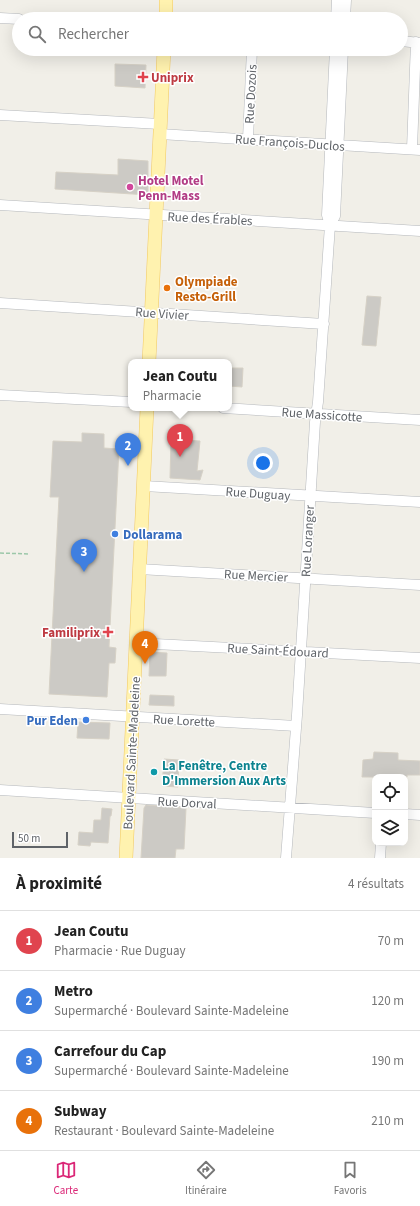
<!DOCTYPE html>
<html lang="fr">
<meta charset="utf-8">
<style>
body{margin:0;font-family:"Source Sans 3",sans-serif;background:#f6f6f6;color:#222}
.controls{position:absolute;right:12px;bottom:12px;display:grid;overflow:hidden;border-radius:8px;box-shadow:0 4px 16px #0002}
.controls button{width:36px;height:36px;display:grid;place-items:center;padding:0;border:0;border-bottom:1px solid #e0e0e0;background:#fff;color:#222;font:20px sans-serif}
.scale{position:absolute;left:12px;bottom:10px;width:56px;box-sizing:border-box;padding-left:4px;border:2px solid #5f6368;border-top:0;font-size:11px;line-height:14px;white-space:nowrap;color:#5f6368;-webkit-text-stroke:3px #fff;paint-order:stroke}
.you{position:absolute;left:263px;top:463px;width:14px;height:14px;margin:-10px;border:3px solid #fff;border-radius:50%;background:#1a73e8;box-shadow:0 0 0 6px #1a73e833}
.badge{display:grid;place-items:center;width:26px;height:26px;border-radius:50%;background:#db2777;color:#fff;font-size:13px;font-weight:700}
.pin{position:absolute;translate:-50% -33px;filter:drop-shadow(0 1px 2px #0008)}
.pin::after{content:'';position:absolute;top:21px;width:14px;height:12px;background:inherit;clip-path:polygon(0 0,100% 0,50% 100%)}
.popup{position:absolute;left:128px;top:359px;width:104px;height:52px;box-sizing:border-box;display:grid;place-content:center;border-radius:8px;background:#fff;filter:drop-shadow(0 1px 3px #0005);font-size:13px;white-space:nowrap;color:#767676}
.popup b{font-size:15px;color:#222}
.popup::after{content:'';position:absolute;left:50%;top:100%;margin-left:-8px;border:8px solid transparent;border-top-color:#fff}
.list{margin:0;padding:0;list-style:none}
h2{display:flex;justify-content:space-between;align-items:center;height:52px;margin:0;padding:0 16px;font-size:17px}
h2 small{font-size:13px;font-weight:400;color:#767676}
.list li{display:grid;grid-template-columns:26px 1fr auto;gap:12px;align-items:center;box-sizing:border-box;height:60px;padding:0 16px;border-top:1px solid #e0e0e0}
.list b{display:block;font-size:15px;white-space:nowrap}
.list p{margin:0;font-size:13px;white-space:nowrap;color:#767676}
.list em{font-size:13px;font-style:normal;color:#767676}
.icon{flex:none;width:22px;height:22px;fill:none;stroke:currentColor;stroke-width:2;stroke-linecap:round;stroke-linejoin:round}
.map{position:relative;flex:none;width:420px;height:858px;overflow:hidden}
.search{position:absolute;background:#fff;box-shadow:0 4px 16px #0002;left:12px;right:12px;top:12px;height:44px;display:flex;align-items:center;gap:10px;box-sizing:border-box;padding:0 14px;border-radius:22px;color:#767676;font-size:15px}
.sheet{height:292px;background:#fff}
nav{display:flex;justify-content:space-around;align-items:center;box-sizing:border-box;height:56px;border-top:1px solid #e0e0e0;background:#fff;font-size:11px;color:#767676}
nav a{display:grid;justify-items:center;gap:2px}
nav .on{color:#db2777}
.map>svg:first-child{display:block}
.building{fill:#cccac5;stroke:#d6d1c6}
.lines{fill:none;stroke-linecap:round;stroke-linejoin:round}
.minor-casing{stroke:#b5b8bc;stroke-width:11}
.major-casing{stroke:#f2c960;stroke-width:14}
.path{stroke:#9cc7a9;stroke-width:1.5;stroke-dasharray:4 2;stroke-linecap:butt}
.minor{stroke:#fff;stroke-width:10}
.major{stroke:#fff2af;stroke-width:13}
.health-dot{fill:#e0444e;stroke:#fff;stroke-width:1.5}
.hotel-dot{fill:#d1479c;stroke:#fff;stroke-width:1.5}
.food-dot{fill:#e8710a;stroke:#fff;stroke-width:1.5}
.shop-dot{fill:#3f7fe0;stroke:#fff;stroke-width:1.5}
.culture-dot{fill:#0f9aa8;stroke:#fff;stroke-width:1.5}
.labels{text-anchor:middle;stroke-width:3;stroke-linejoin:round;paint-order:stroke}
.health-label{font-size:13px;font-weight:bold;fill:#be3a42;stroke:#fff;text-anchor:start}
.street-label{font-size:13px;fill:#5f6368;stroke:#fff}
.hotel-label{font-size:13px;font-weight:bold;fill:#b23c85;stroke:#fff;text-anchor:start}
.food-label{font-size:13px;font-weight:bold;fill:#c56008;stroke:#fff;text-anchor:start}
.shop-label{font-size:13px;font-weight:bold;fill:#366cbe;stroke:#fff;text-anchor:start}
.culture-label{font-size:13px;font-weight:bold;fill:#0d838f;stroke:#fff;text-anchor:start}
</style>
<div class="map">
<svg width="420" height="858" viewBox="0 0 420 858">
<rect width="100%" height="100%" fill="#f1efe8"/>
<path class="building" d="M115,64L146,65L145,88L115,86Z
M118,159L148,161V195L55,189L56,172L118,175Z
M367,296L381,297L376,346L362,345Z
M229,368H243L242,387L229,386Z
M82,433L104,434V448L119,449L109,647L116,648L115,663H109L107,697L49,694L59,497H50L53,441L82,442Z
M171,439L200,441L197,471L203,470L200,480L170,478Z
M150,652L167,653L166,676H149Z
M150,695L174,696V706L149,705Z
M78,722L110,723L109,739L77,738Z
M374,752L398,753V760L420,761V775H407V777H362L363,760L373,759Z
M164,759L179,760L178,787L162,786Z
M146,805L186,808L184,849H176L175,858H141L144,808Z
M102,808L112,809L111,816H110L108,843L91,842L90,846L78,845L79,832L93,833L94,820H101Z"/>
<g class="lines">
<g class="minor-casing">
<path id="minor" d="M0,18L19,19
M336,19L337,0
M345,19L346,0
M401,41L420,43
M0,115L160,124
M160,134L420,150
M248,139L252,49
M412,149L416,42
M0,205L420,231
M330,225L327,215L335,49
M0,303L324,324
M0,395L131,402
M223,408L420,420
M144,486L420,502
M139,569L420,585
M136,643L420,658
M0,709L296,726
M0,790L375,813
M405,814L420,815
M286,858L297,715L315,422L318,402L330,225L335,216L343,49
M380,858L381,843"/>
</g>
<g class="major-casing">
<path id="major" d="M166,19V0
M149,362L164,49
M126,858L147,408"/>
</g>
<path class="path" d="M0,553L30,554"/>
<use href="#minor" class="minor"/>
<use href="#major" class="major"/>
</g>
<g class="health-dot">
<path d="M141 71h4v4h4v4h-4v4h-4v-4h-4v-4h4z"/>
<path d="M106 626h4v4h4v4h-4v4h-4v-4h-4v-4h4z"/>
</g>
<circle class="hotel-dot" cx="130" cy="187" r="4"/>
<circle class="food-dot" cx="167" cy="288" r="4"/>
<g class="shop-dot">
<circle cx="115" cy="534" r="4"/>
<circle cx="86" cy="720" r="4"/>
</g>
<circle class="culture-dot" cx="154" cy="772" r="4"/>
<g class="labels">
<g class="health-label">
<text x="151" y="82">Uniprix</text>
<text x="100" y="637" text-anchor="end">Familiprix</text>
</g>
<g class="street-label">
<text transform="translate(250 94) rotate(-87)" y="5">Rue Dozois</text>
<text transform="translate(290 142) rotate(4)" y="5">Rue François-Duclos</text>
<text transform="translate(210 218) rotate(3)" y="5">Rue des Érables</text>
<text transform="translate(162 313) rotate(4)" y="5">Rue Vivier</text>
<text transform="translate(322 414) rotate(4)" y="5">Rue Massicotte</text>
<text transform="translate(258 493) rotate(4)" y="5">Rue Duguay</text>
<text transform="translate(307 541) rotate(-87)" y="5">Rue Loranger</text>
<text transform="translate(256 575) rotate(3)" y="5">Rue Mercier</text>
<text transform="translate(278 650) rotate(3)" y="5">Rue Saint-Édouard</text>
<text transform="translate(184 720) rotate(3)" y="5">Rue Lorette</text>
<text transform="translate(131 753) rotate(-87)" y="5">Boulevard Sainte-Madeleine</text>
<text transform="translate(187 802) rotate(3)" y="5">Rue Dorval</text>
</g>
<g class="hotel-label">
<text x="138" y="185">Hotel Motel<tspan x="138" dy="15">Penn-Mass</tspan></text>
</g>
<g class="food-label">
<text x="175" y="286">Olympiade<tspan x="175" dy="15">Resto-Grill</tspan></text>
</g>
<g class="shop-label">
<text x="123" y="539">Dollarama</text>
<text x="78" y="725" text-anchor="end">Pur Eden</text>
</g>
<g class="culture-label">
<text x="162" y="770">La Fenêtre, Centre<tspan x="162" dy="15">D'Immersion Aux Arts</tspan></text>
</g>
</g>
</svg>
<div class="controls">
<button><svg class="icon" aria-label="locate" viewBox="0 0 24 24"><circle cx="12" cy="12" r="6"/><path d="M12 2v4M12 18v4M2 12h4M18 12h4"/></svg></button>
<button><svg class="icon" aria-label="layers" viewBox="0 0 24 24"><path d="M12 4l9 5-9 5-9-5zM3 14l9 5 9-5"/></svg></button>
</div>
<div class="scale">50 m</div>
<div class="you"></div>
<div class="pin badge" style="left:180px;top:457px;background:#e0444e">1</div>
<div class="popup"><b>Jean Coutu</b>Pharmacie</div>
<div class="pin badge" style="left:128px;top:466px;background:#3f7fe0">2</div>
<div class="pin badge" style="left:84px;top:572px;background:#3f7fe0">3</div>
<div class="pin badge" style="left:145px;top:664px;background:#e8710a">4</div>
<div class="search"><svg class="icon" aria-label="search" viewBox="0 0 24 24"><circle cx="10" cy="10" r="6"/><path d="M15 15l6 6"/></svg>Rechercher</div>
</div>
<section class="sheet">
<h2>À proximité<small>4 résultats</small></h2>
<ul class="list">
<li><span class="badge" style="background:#e0444e">1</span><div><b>Jean Coutu</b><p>Pharmacie · Rue Duguay</p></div><em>70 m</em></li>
<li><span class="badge" style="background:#3f7fe0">2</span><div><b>Metro</b><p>Supermarché · Boulevard Sainte-Madeleine</p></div><em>120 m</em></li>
<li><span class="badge" style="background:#3f7fe0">3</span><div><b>Carrefour du Cap</b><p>Supermarché · Boulevard Sainte-Madeleine</p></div><em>190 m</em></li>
<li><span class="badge" style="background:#e8710a">4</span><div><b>Subway</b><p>Restaurant · Boulevard Sainte-Madeleine</p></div><em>210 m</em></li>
</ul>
</section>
<nav>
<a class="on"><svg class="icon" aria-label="map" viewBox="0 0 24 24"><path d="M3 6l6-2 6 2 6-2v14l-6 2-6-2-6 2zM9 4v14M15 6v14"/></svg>Carte</a>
<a><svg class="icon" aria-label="directions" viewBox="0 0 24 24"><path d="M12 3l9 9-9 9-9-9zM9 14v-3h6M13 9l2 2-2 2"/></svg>Itinéraire</a>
<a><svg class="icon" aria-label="saved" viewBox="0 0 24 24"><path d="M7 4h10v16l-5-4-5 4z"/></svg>Favoris</a>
</nav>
